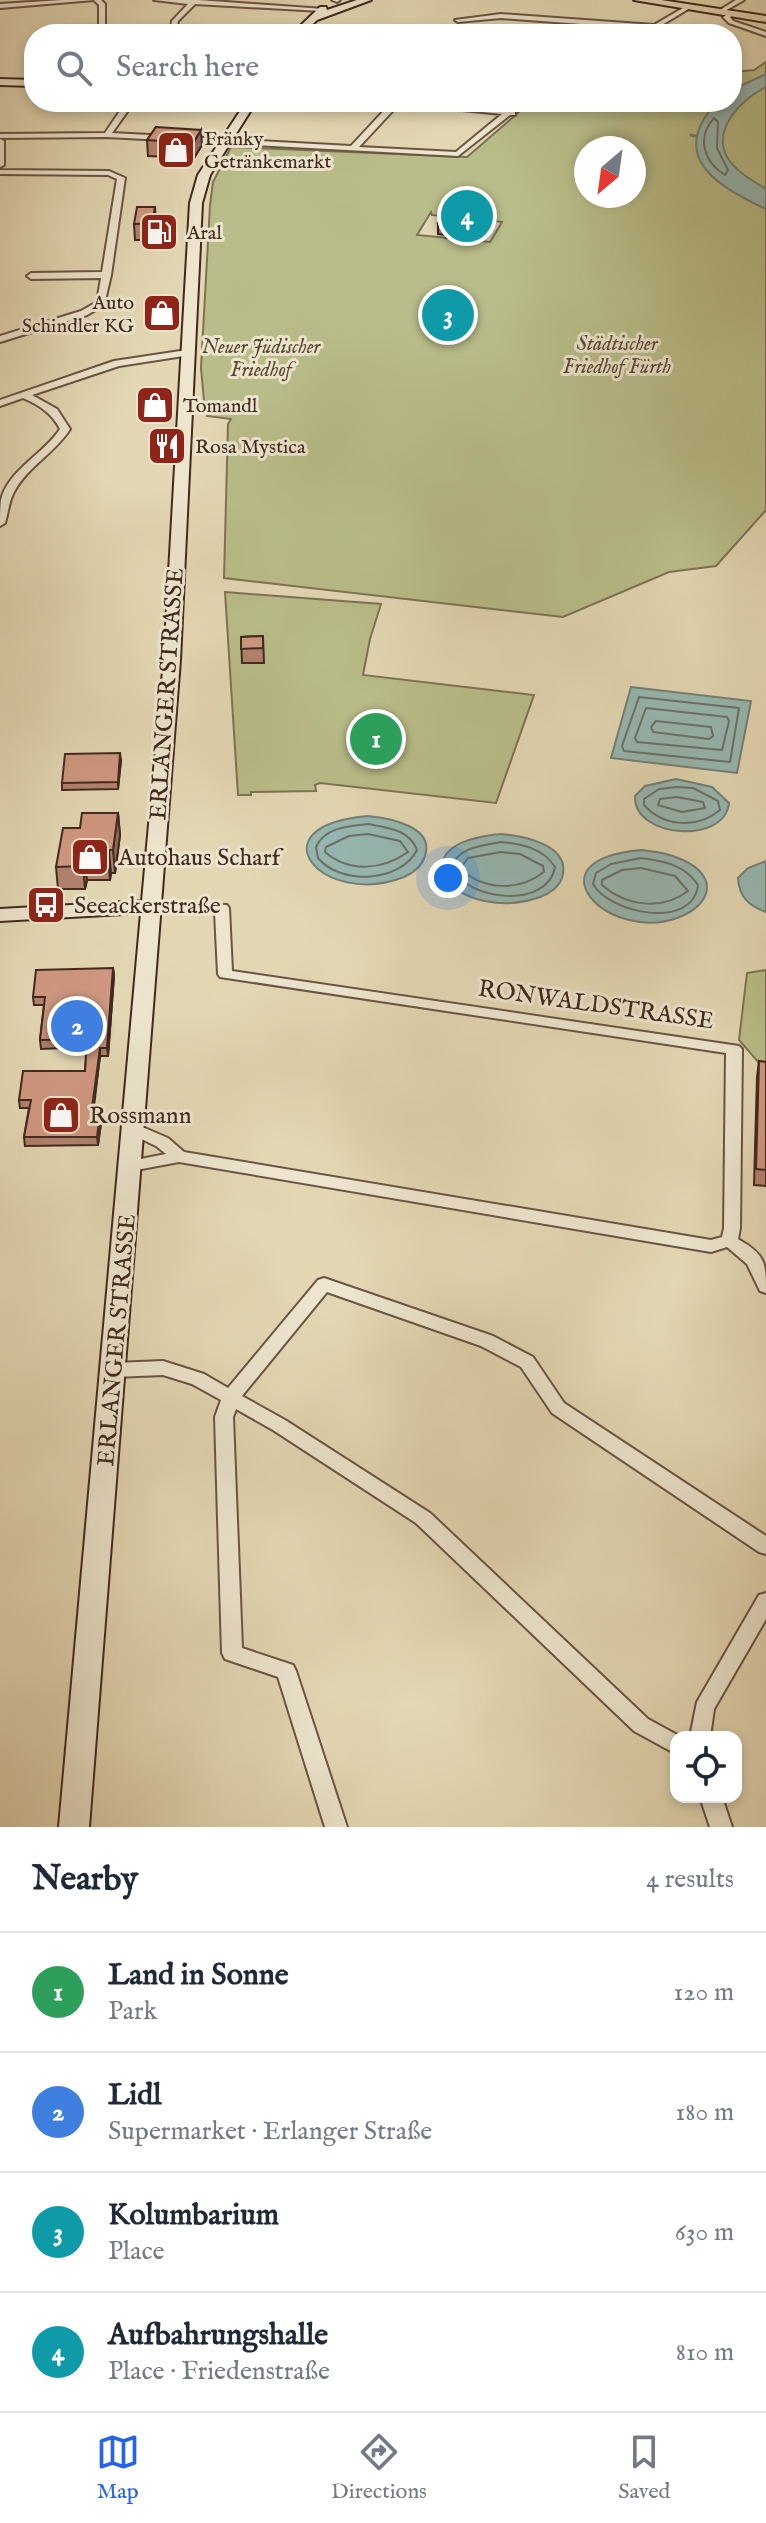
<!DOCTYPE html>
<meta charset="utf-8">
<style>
body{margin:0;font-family:"IM FELL English",serif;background:#f6f6f7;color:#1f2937}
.controls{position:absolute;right:24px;bottom:24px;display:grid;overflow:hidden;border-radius:16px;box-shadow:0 4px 12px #0003}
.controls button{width:72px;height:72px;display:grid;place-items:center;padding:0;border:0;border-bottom:2px solid #e0e1e3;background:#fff;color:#1f2937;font:40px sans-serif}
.compass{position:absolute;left:574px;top:136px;width:72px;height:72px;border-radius:50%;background:#fff;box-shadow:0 4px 12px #0003;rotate:209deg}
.you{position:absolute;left:448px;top:878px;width:28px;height:28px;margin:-20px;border:6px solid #fff;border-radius:50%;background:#1a73e8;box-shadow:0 0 0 12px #1a73e833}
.badge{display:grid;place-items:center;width:52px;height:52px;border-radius:50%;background:#2563eb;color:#fff;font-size:26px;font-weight:700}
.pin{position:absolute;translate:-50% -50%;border:4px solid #fff;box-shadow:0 2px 8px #0006}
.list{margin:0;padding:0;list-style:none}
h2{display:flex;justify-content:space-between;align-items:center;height:104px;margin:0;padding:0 32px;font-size:34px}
h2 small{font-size:26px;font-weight:400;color:#747a83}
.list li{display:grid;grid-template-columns:52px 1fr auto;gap:24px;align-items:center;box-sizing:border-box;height:120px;padding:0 32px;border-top:2px solid #e0e1e3}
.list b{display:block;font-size:30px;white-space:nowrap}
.list p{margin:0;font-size:26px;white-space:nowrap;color:#747a83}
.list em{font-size:26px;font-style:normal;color:#747a83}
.icon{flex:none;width:44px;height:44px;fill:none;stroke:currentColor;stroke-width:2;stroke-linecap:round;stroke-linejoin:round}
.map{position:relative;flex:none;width:766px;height:1827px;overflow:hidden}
.search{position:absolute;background:#fff;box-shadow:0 4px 12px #0003;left:24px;right:24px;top:24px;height:88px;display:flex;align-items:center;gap:20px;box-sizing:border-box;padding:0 28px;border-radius:32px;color:#747a83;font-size:30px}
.sheet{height:584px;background:#fff}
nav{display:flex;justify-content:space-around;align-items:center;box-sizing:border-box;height:112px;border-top:2px solid #e0e1e3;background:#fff;font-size:22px;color:#747a83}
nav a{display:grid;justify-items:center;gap:4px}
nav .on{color:#2563eb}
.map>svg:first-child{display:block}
.green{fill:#b9bd89;stroke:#7d7354;stroke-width:2;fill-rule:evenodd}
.water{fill:#96b8b2;stroke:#747f77;stroke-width:2}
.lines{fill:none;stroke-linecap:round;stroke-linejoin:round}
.shore{stroke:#6c7068;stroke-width:2}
.stream{stroke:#747f77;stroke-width:3}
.street-casing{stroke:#6a5444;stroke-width:4}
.secondary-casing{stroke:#41291f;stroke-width:4}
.primary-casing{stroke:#41291f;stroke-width:4}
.street{fill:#ede5ce;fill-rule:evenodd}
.secondary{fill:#ede5ce;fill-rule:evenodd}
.primary{fill:#e3d7b3;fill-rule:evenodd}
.wall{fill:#b2826e;stroke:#41291f;stroke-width:2}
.shaded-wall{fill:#916a5a;stroke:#41291f;stroke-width:2}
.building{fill:#cf9780;stroke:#41291f;stroke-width:2}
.labels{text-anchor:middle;stroke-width:6;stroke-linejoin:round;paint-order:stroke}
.far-poi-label{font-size:20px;fill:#41291f;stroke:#ede5ce;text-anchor:start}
.far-park-label{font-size:20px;font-style:italic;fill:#594734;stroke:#ede5ce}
.street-label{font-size:24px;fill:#41291f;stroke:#ede5ce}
.poi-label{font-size:24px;fill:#41291f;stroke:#ede5ce;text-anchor:start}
</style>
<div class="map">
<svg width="766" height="1827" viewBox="0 0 766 1827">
<rect width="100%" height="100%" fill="#e3d7b3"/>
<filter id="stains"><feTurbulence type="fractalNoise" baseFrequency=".0025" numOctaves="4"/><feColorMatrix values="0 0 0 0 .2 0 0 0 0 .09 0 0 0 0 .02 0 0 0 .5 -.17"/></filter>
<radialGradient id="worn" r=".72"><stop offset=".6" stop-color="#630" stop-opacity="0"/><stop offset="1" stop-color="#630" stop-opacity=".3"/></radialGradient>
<path class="green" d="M766,62V510L716,566L669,572L563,617L224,578L228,424L231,419L207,416L209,412H205L201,368L210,205L213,182L231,147L467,157L518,113L462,105L467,102H732V72L754,70ZM586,148H634V196H586ZM472,207L488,209L483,220L502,222L490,242L417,235L431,212L432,215L443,216L444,210ZM433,303L476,307L465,327L422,323Z
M225,592L381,604L370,639L363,675L534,695L496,803L320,783L315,785L316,791L251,792V795H238Z
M766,970V1071L739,1040L747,973Z"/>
<path class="water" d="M766,74V87C742,99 712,128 727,157C735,171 753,181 766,189V209C716,186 667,156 717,102H732V90Z
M631,687L751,701L737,773L611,758Z
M676,779L712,787L729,803C725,845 633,838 635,796L645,786Z
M368,816C388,818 435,826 425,856C422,866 413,873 404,877C322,909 252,826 368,816Z
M501,834C524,836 572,845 562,878C559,887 549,894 540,897C458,926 388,844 501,834Z
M641,850C655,852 669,853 683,860C720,877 711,906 677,918C608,943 527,860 641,850Z
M766,861V912C749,906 739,897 738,878L748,868Z"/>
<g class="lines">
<path class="shore" d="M714,118L718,122L717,148L728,170L725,175C704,162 696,138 714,118Z
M639,697L739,708L730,762L624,751L622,746Z
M646,708L727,717L729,721L722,750L637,742L635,738Z
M656,721L711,727L713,736L709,739L653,732L651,727Z
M677,787L693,788L718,801L720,810C697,829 664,827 644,805V799L659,789Z
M677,797L703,802L705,808L682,812L658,805L660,799Z
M368,824C388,828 409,829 417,850C401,882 341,886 318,858L316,847C325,827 349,826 368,824Z
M368,834L400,841L408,852C383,870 349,873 325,852L326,847L349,836Z
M501,842C522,844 543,848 555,867C547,910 467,901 451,867C459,847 481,846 501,842Z
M501,852L520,854L543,866L544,872C518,892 484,890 460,869L468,858Z
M641,858C664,861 685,865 698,885C693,930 610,914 593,884L596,873L611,864Z
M641,868L675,876L688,891C662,911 626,906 602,885V880L622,870Z"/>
<path class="stream" d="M691,135L695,136"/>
<g class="street-casing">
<path id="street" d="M62,0H101L105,4V34H99V5L94,0L0,8V4Z
M154,0H198L324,9L321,11L195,4L178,21L176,34H170L172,21L188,4Z
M332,0H340L337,2Z
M736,0H744L725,11L720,10Z
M688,5L690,8L647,34L644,32L648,29L501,18L458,22L455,20L501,14L654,25Z
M730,13L735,14L730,17L733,21L766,32V36L729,23L723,17Z
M126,102H134L112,133L351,146L392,102H424L507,110L522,102H531L515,112V115H510L458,156L107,137L0,138V134L105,133ZM399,104H402L502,114L456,152L359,147Z
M0,139L4,141V165L0,167Z
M0,170L109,171L125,178L111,275L104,305L87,315L0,342V336L81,311L97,302L101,278L31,279L27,276L31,273L102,272L117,179L108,175L0,174Z
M187,350L190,351V355L119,366L32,395L57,409L70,429C55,453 27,467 14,492C9,501 8,513 5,523L0,526C0,518 0,508 1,500C8,470 44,454 60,429C52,413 39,405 23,398L0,406V400L114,361Z
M149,903L227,905L229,908L232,971L739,1046L742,1049L740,1228L738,1239C766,1255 766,1263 766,1293L760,1291L747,1264L727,1247L711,1252L179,1162L131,1171L125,1170L123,1166L125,1162L166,1154L156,1146L129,1133L127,1129L129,1125L135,1124L168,1138L184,1152L711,1240L722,1237L724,1228L726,1053L220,977L218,974L215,912L144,910L142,907L144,904Z
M324,1278L493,1336L533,1357L564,1403L766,1536V1554L759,1552L552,1413L521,1367L481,1346L327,1292L242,1396L285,1420L430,1513L648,1719L681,1737H676V1754L634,1731L416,1523L273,1430L236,1409L233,1417L242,1648L293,1665L296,1671L347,1827H325L278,1677L225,1659L222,1653L215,1417L221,1400L192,1384L163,1375L114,1377L108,1375L105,1370L108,1365L114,1363L163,1361L204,1374L228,1388L318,1280Z
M766,1593V1619L714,1709L710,1737H690L697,1702L759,1595Z
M700,1797H722L732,1827H710Z"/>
</g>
<g class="secondary-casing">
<path id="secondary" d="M357,0H371L317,20L302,34H292L320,7H326L327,10Z
M0,79L34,80V86L0,85Z
M246,102H256L210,175L202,203L180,660L89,1827H59L141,913L0,921V909L142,901L164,660L190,203L198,175Z"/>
</g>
<g class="primary-casing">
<path id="primary" d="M634,0H661L766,16V22Z"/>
</g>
<use href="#street" class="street"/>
<use href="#secondary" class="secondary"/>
<use href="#primary" class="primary"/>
</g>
<path class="wall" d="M156,127L202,145L194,158L148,156L147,140Z
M485,215L472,237L446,238V235L438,234V223Z
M156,223L153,240H135L134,224Z
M263,636L264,663H242L241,637Z
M121,760L118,789L62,790V783Z
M118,813L120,835L115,873H111L110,880H87L85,889H58L56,867L80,828Z
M113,968L114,976L108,1056H100L93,1115L100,1114L101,1123L98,1145L25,1146L24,1137L29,1108H20L19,1100L85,1071L87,1047L41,1049L40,1040L44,1005H34L33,997Z
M759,1061L766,1062V1186L754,1185L757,1077Z"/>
<path class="shaded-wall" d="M201,130L202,145L194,158L193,143Z
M486,204L485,215L472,237V226Z
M155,207L156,223L153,240L152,223Z
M120,753L121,760L118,789V782Z
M118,813L120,835L115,873L113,850Z
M109,850L111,873L110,880L108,857Z
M84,857L87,880L85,889L83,866Z
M113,968L114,976L108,1056L107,1048Z
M100,1048V1056L91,1123V1115Z
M100,1114L101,1123L98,1145L97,1137Z"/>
<path class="building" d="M156,127L201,130L193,143L147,140Z
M452,201L486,204L472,226L446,227L447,224L438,223Z
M137,207H155L152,223L134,224Z
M263,636V648L241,649V637Z
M120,753L118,782L62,783L65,754Z
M82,813H118L113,850H109L108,857H84L83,866L56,867L63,828H80Z
M113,968L107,1048H100L91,1115L100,1114L97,1137H24L31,1100H19L23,1071H85L87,1039L40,1040L45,997H33L36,970Z
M759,1061L766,1062V1170L756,1169Z"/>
<defs>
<g id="shop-square" transform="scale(2)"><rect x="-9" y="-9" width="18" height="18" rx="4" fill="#8f2418" stroke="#ede5ce"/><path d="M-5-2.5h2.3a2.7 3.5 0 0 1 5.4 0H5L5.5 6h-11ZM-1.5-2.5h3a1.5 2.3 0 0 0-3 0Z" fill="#fff"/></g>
<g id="fuel-square" transform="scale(2)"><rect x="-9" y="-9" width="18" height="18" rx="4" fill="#8f2418" stroke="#ede5ce"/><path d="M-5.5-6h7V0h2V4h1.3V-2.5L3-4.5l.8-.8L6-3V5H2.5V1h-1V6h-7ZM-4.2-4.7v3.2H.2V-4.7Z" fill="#fff"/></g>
<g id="restaurant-square" transform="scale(2)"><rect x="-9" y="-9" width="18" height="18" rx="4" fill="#8f2418" stroke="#ede5ce"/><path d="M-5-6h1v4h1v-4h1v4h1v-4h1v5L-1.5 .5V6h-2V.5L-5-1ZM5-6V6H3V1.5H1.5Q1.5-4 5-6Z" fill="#fff"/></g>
<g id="bus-square" transform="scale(2)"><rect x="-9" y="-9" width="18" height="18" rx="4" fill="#8f2418" stroke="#ede5ce"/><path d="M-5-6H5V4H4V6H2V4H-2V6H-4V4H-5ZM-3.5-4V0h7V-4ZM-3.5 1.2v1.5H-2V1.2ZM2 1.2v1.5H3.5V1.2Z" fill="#fff"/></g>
</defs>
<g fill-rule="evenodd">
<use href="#shop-square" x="176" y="150"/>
<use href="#fuel-square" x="159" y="232"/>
<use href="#shop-square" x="162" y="313"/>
<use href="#shop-square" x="155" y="405"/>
<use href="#restaurant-square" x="167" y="446"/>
<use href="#shop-square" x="90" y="857"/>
<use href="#bus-square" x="46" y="905"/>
<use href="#shop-square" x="61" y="1115"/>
</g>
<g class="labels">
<g class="far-poi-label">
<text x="204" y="145">Fränky<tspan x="204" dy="23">Getränkemarkt</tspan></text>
<text x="187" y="239">Aral</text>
<text x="134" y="309" text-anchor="end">Auto<tspan x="134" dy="23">Schindler KG</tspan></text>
<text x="183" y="412">Tomandl</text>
<text x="195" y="453">Rosa Mystica</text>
</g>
<g class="far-park-label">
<text x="617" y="350">Städtischer<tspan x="617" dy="23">Friedhof Fürth</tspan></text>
<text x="261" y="353">Neuer Jüdischer<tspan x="261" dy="23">Friedhof</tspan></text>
</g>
<g class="street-label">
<text transform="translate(166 694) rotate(-86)" y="8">ERLANGER STRASSE</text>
<text transform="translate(596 1004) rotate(8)" y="8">RONWALDSTRASSE</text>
<text transform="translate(116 1340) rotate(-85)" y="8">ERLANGER STRASSE</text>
</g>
<g class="poi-label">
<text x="118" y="865">Autohaus Scharf</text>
<text x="74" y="913">Seeackerstraße</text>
<text x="89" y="1123">Rossmann</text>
</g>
</g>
<rect width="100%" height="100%" filter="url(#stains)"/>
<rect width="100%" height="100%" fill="url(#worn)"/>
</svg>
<div class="controls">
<button><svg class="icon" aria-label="locate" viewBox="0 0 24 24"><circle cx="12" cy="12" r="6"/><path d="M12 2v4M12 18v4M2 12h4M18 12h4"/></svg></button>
</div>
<svg class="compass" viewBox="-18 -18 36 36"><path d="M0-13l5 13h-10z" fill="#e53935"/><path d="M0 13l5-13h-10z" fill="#747a83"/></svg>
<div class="you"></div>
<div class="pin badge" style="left:376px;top:739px;background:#2e9e5b">1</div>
<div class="pin badge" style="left:77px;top:1026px;background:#3f7fe0">2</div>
<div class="pin badge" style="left:448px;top:315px;background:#0f9aa8">3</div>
<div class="pin badge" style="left:467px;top:216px;background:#0f9aa8">4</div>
<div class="search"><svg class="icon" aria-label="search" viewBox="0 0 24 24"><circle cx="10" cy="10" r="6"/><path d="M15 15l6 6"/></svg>Search here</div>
</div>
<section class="sheet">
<h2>Nearby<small>4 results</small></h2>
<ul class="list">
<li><span class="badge" style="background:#2e9e5b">1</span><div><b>Land in Sonne</b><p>Park</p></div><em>120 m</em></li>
<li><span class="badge" style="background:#3f7fe0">2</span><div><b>Lidl</b><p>Supermarket · Erlanger Straße</p></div><em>180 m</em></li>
<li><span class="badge" style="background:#0f9aa8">3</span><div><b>Kolumbarium</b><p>Place</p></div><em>630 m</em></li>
<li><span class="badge" style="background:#0f9aa8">4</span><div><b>Aufbahrungshalle</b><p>Place · Friedenstraße</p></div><em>810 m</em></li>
</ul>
</section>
<nav>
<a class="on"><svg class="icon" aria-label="map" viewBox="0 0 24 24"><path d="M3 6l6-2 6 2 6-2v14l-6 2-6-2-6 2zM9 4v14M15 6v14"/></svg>Map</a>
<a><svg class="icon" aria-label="directions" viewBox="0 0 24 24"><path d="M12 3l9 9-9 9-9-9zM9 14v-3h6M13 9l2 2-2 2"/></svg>Directions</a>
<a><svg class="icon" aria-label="saved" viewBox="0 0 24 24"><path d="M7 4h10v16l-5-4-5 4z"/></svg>Saved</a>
</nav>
